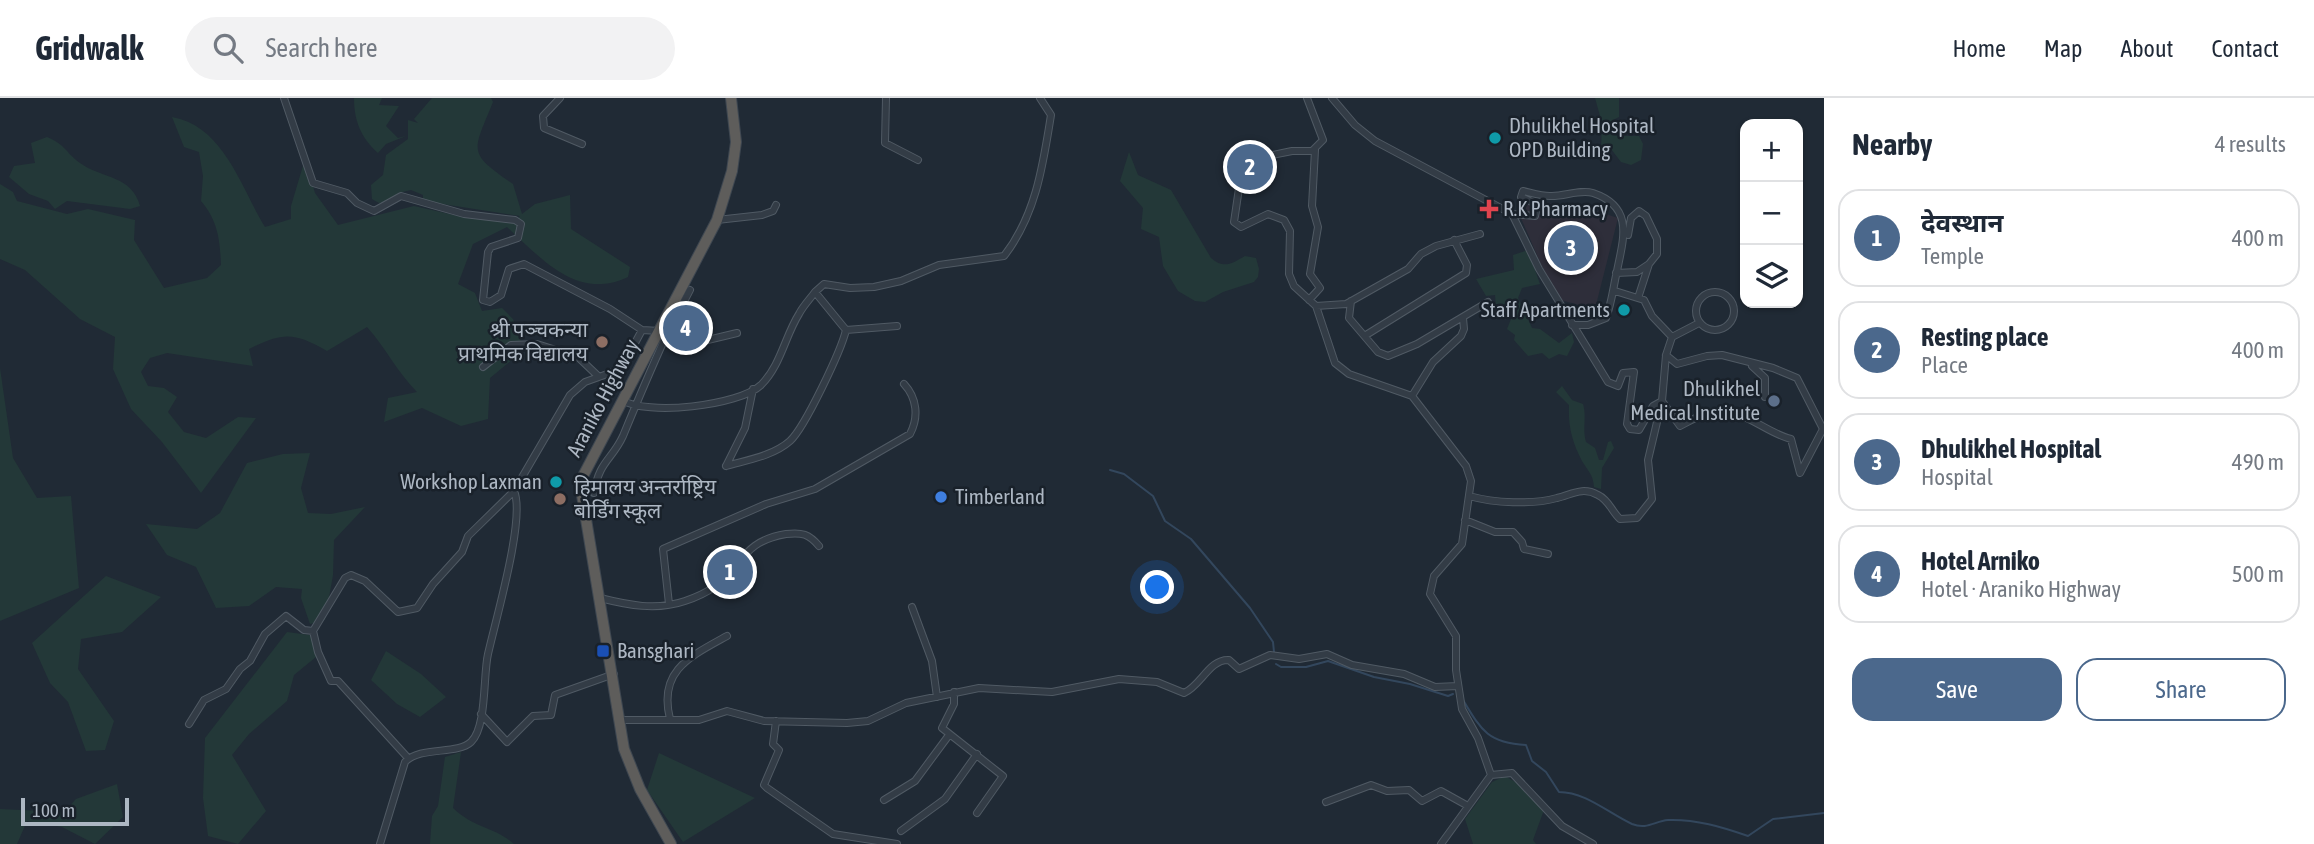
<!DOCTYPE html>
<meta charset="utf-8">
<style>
body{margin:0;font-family:"Asap Condensed","Noto Sans Devanagari",sans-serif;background:#f2f2f3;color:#1f2937}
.controls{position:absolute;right:21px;top:21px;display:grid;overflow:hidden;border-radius:14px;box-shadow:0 2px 5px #0004}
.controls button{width:63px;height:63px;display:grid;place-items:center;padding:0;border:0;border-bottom:2px solid #e0e1e3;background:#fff;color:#1f2937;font:35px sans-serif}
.scale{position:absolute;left:21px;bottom:18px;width:108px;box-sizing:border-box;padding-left:7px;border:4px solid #adb7c3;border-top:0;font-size:19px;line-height:24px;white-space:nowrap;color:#adb7c3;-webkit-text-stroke:5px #19212a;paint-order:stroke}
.you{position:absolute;left:1158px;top:490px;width:24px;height:24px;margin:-18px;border:5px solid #fff;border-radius:50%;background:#1a73e8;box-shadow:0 0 0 10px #1a73e833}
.badge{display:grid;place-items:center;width:46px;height:46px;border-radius:50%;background:#4b688c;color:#fff;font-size:23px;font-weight:700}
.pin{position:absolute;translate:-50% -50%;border:4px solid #fff;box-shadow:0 2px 7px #0006}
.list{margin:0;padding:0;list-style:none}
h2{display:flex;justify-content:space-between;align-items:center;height:91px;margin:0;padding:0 28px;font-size:30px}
h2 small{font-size:23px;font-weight:400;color:#747a83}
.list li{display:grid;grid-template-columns:46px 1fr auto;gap:21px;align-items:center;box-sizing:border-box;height:98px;margin:0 14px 14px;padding:0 14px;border:2px solid #e0e1e3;border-radius:21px}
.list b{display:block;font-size:26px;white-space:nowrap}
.list p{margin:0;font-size:23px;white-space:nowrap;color:#747a83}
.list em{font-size:23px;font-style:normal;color:#747a83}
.actions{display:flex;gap:14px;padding:21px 28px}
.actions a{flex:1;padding:16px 0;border:2px solid #4b688c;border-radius:21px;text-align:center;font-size:24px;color:#4b688c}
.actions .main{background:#4b688c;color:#fff}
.icon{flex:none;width:38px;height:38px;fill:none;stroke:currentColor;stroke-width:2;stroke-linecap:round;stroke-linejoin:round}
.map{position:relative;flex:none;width:1824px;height:746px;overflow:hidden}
header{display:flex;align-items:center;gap:42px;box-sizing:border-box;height:98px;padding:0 35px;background:#fff;border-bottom:2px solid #e0e1e3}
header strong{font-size:33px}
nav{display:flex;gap:38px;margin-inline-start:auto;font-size:24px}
.search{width:490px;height:63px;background:#f2f2f3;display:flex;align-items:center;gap:18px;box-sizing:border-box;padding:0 24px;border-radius:38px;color:#747a83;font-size:26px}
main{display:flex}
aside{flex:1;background:#fff}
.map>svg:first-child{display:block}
.medical{fill:#2e2e3a}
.green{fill:#233838}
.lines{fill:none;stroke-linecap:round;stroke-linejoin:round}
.stream{stroke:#33475d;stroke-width:2}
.minor-casing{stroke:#505a64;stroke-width:8}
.trunk-casing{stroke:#3e4751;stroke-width:12}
.minor{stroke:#333c46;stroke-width:6}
.trunk{stroke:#5e5d5b;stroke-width:10}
.culture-dot{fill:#0f9aa8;stroke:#19212a;stroke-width:2.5}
.health-dot{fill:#e0444e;stroke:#19212a;stroke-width:2.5}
.education-dot{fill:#8d6e63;stroke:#19212a;stroke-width:2.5}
.service-dot{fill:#5c6f8a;stroke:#19212a;stroke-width:2.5}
.shop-dot{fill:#3f7fe0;stroke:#19212a;stroke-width:2.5}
.transit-dot{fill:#1a4fb4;stroke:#19212a;stroke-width:2.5}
.labels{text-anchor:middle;stroke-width:5;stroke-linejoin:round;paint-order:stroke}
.poi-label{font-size:21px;fill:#adb7c3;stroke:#19212a;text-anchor:start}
.street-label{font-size:21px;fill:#adb7c3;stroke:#19212a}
</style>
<header>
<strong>Gridwalk</strong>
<div class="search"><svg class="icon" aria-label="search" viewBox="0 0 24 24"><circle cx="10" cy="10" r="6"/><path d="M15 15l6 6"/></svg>Search here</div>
<nav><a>Home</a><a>Map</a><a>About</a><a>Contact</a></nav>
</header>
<main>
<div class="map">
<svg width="1824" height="746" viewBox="0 0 1824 746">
<rect width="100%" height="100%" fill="#202a35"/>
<path class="medical" d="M1525,98L1574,112L1575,106L1618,120L1595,211L1560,202L1550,187L1520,118Z"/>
<path class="green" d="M354,0H382L379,7L399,8L386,28L398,40L406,38L386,46L378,55C361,40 354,23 354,0Z
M432,0H491L493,4C473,54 466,54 513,86L522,116L535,106L570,97L571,131L630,169L628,179C577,203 542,161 507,129L473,146L458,186L475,195L482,213L502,210L513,221L524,252L490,280L488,321L461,328L422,310L384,324L388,300L417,294C397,274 386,250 367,229L327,253C294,234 283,234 249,251L253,268L167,255L150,260L141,274L148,288L164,290L177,299L168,314L184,334L206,340L238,319L256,320L201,395L162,344L131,311L113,271L115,239L80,221L25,172L0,161V86L13,94L17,103L67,116L88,111L135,122L134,142L164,190L207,180L221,167C220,142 218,123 201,103L203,78L199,54L184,49L172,19C224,28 241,90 265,129L291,121V108L305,61L315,95L338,127L414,108L463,119L516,122L520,118L423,103V97L411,92L398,95L393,102L379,105L372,101L371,87L383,77L386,57L408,41V22L418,25L414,21Z
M1595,0H1619V19L1613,22L1611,32L1616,38H1639L1643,46L1641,62L1631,67L1621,64L1608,47L1601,52L1602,25Z
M47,39C66,47 66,55 80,65C102,81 132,77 140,108L130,111L67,103L55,111L48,103L29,96L9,79L14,68L35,65L31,45Z
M1129,54L1138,77L1171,92L1211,160C1224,171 1231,166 1245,158L1256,160L1259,171L1258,179L1254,184L1223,194L1205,204L1195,203L1178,193L1163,168L1159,139L1141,131L1143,110L1120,83Z
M1528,152L1540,186L1522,190L1518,200L1532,230L1540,231L1559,245L1572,235L1574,244L1567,258L1559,256L1549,261L1542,255L1528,258L1514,242L1515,237L1507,231L1511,221L1505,220L1496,209L1495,197L1486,198L1476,181L1514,172L1513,157Z
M0,270L13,360L37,400L71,398L79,490L0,523Z
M1562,288L1572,302L1583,306C1587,319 1582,330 1586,344L1595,350L1599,362H1603L1608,344L1611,343L1614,350L1602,370L1601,391L1594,389C1593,376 1588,373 1582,363C1572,344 1568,328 1569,307L1556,294Z
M310,355L301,390L308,415L331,416L365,409L334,442L333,477L325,522L310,526L301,500L302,491L276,489L249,508L216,510L196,469L167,457L146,426L197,431L220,415L247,365L283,356Z
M106,478L161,499L122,534L81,541L78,571L114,623L105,652L86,653L68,604L50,585L32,545Z
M287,534L317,538L316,559L294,577L287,603L249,636L232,657L266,713L238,746L208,738L203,700L205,640Z
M386,553L421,576L446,599L420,619L397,606L371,582Z
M461,654L453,710C475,731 495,729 514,746H430L432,718L438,708L445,659Z
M659,655L755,700L683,744L647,692Z
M1505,678L1517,685L1544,712L1533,742L1536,746H1473L1465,721L1492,684Z
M117,686L123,719L95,746L62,729L27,723L17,746H0V711L64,714L76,701Z"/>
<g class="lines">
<path class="stream" d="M1110,372L1124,376L1153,398L1165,423L1191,441L1250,510L1273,544L1274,554
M1276,566L1281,569H1306L1328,563L1374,579L1410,586L1448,598L1453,596
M1463,602C1481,632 1488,645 1526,647L1532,663L1546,674L1559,694C1586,694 1608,715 1632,726C1647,732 1655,723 1668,722C1696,721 1722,729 1748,738L1773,721L1824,715"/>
<g class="minor-casing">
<path id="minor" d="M284,0L313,85L347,95L357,105L374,113L401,98L464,116L515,122L521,126L518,140L491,149L488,154L483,202L490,204L501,197L509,171L524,166L610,211L642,232L660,233L666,238C651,271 637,304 623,338C612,362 599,363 594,395
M560,0L543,18L544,30L582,46
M886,0L885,45L918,62
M1307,0L1323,42L1312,53H1292L1243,63L1234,124L1241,129L1268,116L1284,122L1290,133L1289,176L1294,188L1316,208L1335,265L1349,276L1412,298L1466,368L1471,383L1462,446L1434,478L1430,496L1456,538V572L1462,611L1478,640L1491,677
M1332,0L1355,27L1375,43L1512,116L1539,171L1608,284L1618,288L1623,275L1634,274L1627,326L1630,331L1639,332L1653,308L1662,303L1666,257L1672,239L1699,225
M1512,116L1535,118L1538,107L1521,99L1523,93C1532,95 1541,98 1550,98C1563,99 1580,91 1593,95C1635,109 1623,142 1617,173C1613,190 1612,204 1606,220L1588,227H1572
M717,122L762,117L773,113L776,107
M1628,137L1631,120L1639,113L1646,118L1657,141V156L1649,166L1638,200
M1616,175L1637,174L1649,166
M1615,193L1644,202L1652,218L1672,239
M1696 213a19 19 0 1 1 38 0a19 19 0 1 1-38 0Z
M815,194L824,186L850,190L874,189L901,183L939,167L1004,158C1036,117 1043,67 1051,17L1040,0
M1309,202L1320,190L1310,176L1318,129L1312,108L1315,52
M1351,203L1349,220L1378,254L1388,258L1417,246L1488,204
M1316,208L1346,206L1408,171L1421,156L1436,148L1480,136
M670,227L691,246L737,235
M1366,237L1466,175L1467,167L1454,142
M666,238L690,192
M1752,268L1765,280V299
M483,269L511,247L537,246L578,259L598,278
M1412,298L1433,264L1461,238L1464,231L1463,220
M622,302C646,318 739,308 761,287C781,267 785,238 799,216C803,208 810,201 815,194L846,232L897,228
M1662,303L1680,328C1690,323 1706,313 1717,313C1744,311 1766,335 1791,341L1800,375L1823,331L1797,280L1773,270L1722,257L1707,258L1677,266L1666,257
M726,368C747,362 773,358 790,343C805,329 841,253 846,232
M726,368L745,330L753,291
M1469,398C1494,405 1532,407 1557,400C1571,397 1582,388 1598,397C1609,402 1612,414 1620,421L1637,420L1652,401L1648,362L1662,303
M1465,422L1495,434H1513L1522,444L1524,451L1548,456
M600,500C628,507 656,513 685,503C694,500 707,494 714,489C743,467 743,443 786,436C802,434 809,436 819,448
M669,506L663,451L766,406L815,391L910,336C919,319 917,300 904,286
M912,509L932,563L937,599
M313,533L318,554L331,583H338L408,660
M954,594V606L942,630L1003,678L977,715
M481,616L507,644L533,618L551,617L555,597L614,576
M670,621C658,573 689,559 727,538
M620,622H699L727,613L764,623L847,625L868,623L906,605L979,590L1052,594L1119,581L1157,584L1184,595C1201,588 1209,561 1229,562L1239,571L1270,557L1299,561L1327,556L1352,567L1404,576L1435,589L1458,588
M776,623L773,646L779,652L764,687L767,690L833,736L897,746
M189,626L204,602L226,591L240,571L250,563L265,536L286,518L304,532L313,533L345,480L351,477L365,483L398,514L417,510L433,486L462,454L468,438L514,393L570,297L585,284L621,271L642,232
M1491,677L1512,675L1562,728L1593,746
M884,702L915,683L949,637
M1326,704L1371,687L1387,693L1409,692L1422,703L1441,693L1468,708
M901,733L945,701L977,656
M380,746L405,664C420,648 457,657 471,644C487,629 483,577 488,556C495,524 526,419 514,393
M1441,746L1491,677"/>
</g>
<g class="trunk-casing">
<path id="trunk" d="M671,746L640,691L624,651L582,397V380L717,122L732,73L736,44L731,0"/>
</g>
<use href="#minor" class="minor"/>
<use href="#trunk" class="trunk"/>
</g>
<g class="culture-dot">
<circle cx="1495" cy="40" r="7"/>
<circle cx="1624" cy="212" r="7"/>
<circle cx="556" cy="384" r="7"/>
</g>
<path class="health-dot" d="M1485.5 100.5h7v7h7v7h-7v7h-7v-7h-7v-7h7z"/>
<g class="education-dot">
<circle cx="602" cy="244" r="7"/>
<circle cx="560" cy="401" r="7"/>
</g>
<circle class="service-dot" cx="1774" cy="303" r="7"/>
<circle class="shop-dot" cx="941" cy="399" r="7"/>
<rect class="transit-dot" x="596" y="546" width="14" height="14" rx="3.5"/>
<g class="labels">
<g class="poi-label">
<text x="1509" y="35">Dhulikhel Hospital<tspan x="1509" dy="24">OPD Building</tspan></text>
<text x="1503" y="118">R.K Pharmacy</text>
<text x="1610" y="219" text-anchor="end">Staff Apartments</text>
<text x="588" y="239" text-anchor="end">श्री पञ्चकन्या<tspan x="588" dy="24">प्राथमिक विद्यालय</tspan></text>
<text x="1760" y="298" text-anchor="end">Dhulikhel<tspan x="1760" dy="24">Medical Institute</tspan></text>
<text x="542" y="391" text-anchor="end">Workshop Laxman</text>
<text x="574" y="396">हिमालय अन्तर्राष्ट्रिय<tspan x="574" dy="24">बोर्डिंग स्कूल</tspan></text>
<text x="955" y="406">Timberland</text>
<text x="617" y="560">Bansghari</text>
</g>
<g class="street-label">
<text transform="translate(603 300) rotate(-62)" y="7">Araniko Highway</text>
</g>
</g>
</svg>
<div class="controls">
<button>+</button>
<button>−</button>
<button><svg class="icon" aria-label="layers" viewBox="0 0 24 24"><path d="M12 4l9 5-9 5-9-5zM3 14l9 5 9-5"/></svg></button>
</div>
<div class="scale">100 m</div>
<div class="you"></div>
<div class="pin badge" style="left:730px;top:474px">1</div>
<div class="pin badge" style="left:1250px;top:69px">2</div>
<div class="pin badge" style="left:1571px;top:150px">3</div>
<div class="pin badge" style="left:686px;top:230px">4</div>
</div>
<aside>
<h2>Nearby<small>4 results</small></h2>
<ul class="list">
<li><span class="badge">1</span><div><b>देवस्थान</b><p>Temple</p></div><em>400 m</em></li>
<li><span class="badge">2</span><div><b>Resting place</b><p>Place</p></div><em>400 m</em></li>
<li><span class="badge">3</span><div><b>Dhulikhel Hospital</b><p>Hospital</p></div><em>490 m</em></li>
<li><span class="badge">4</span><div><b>Hotel Arniko</b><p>Hotel · Araniko Highway</p></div><em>500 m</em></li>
</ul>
<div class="actions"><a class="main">Save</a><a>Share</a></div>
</aside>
</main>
